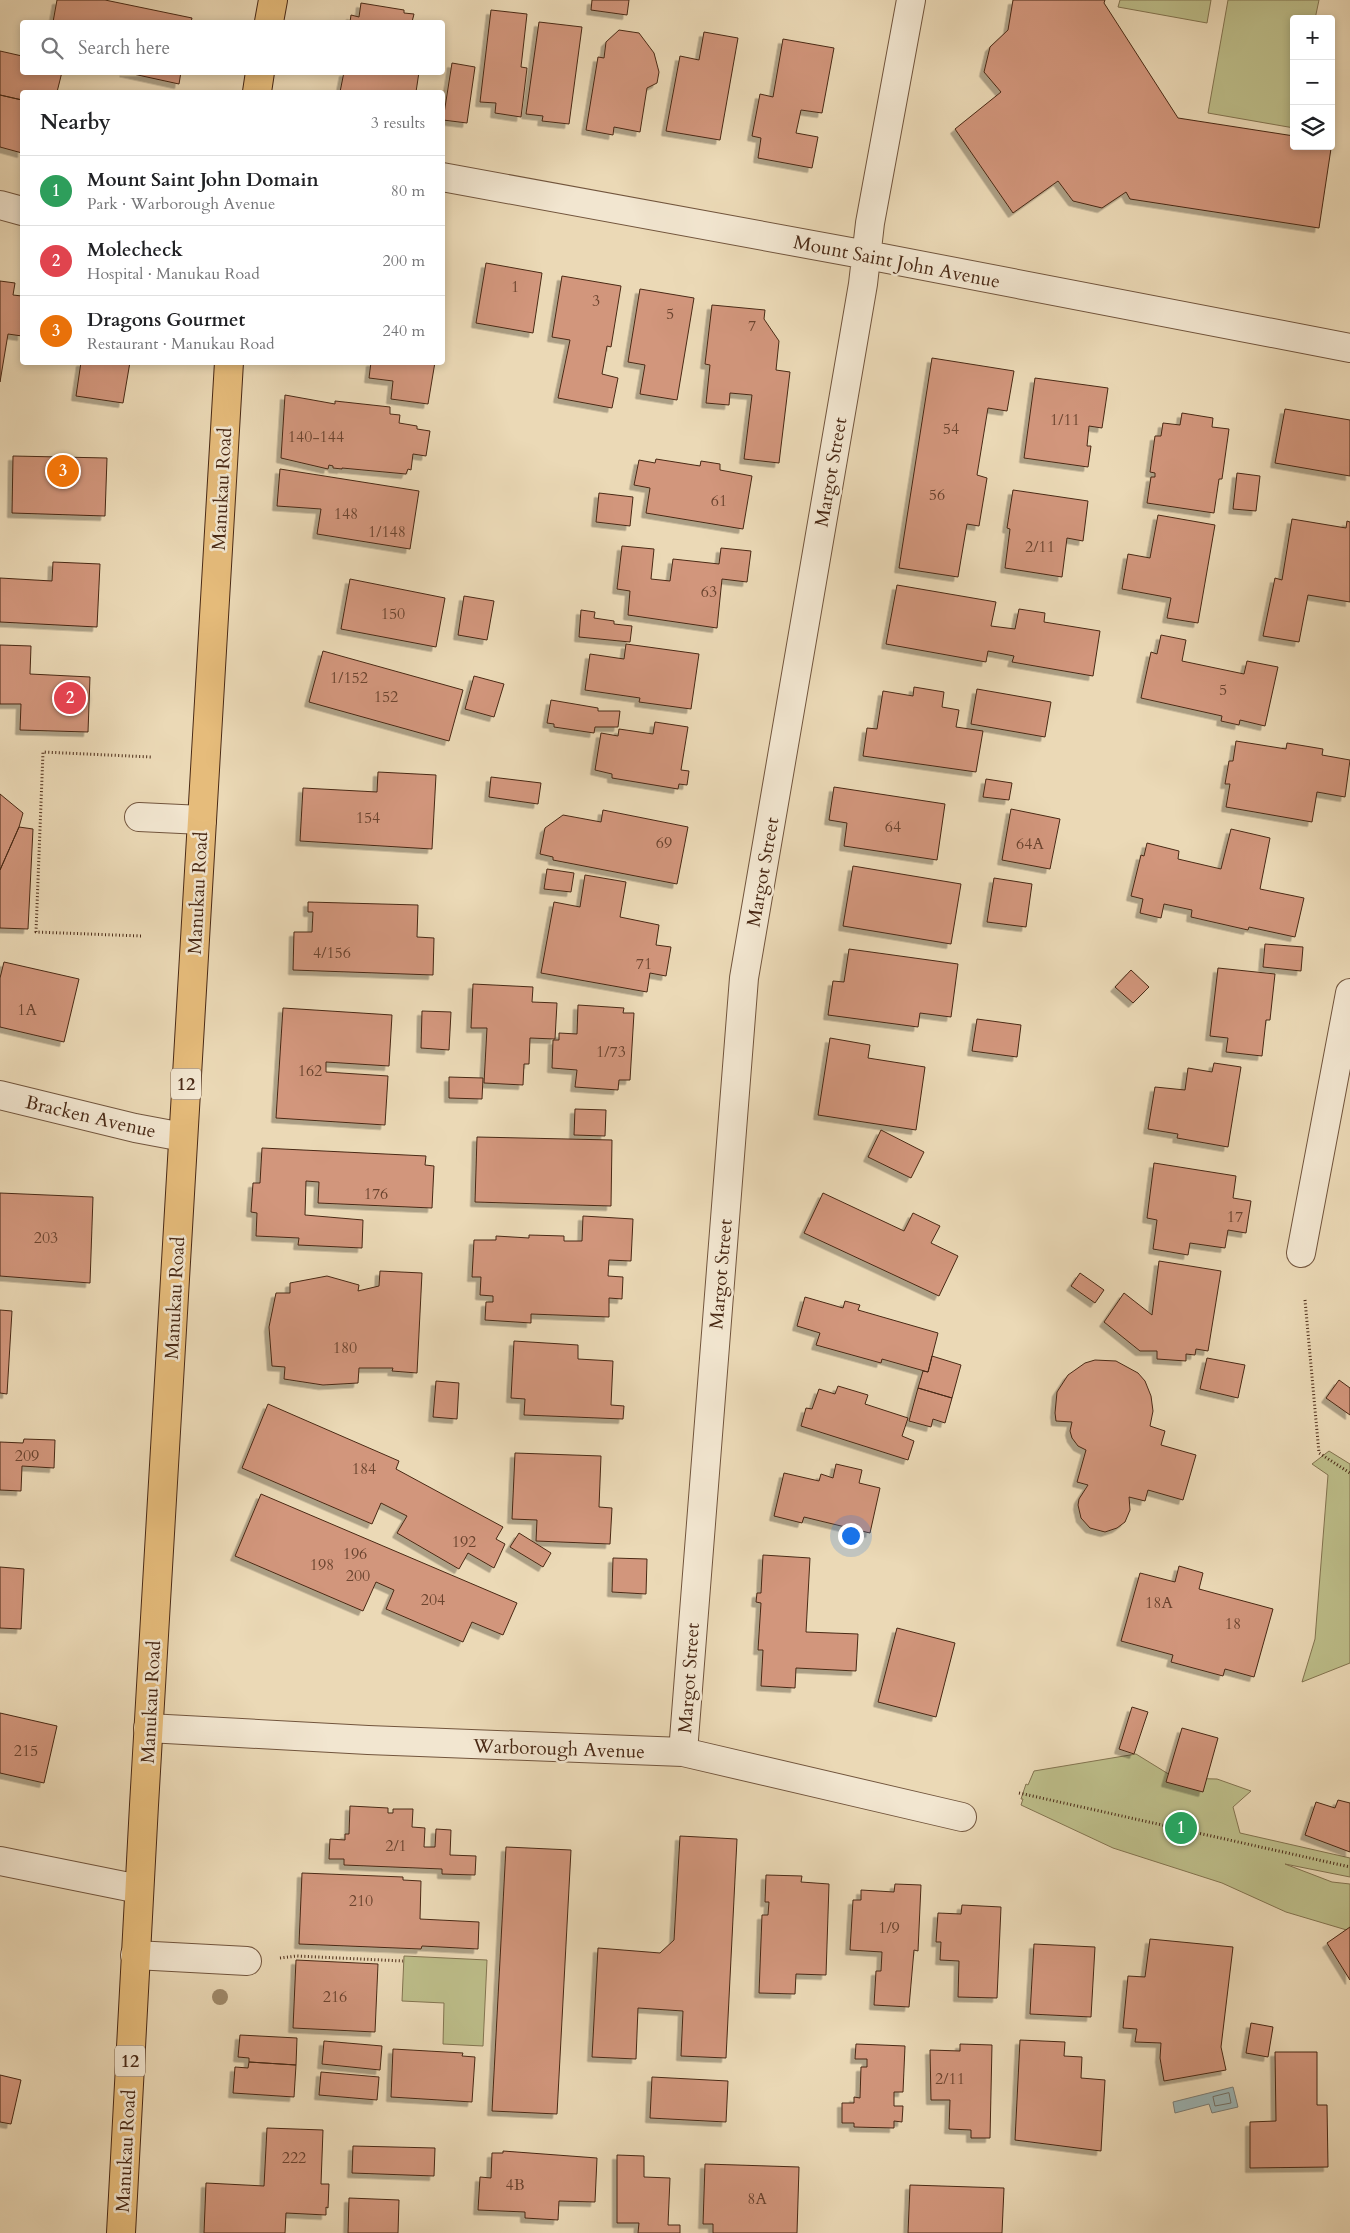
<!DOCTYPE html>
<meta charset="utf-8">
<style>
body{margin:0;font-family:Cardo,serif;background:#f6f6f6;color:#202124}
.controls{position:absolute;right:15px;top:15px;display:grid;overflow:hidden;border-radius:5px;box-shadow:0 2px 8px #0003}
.controls button{width:45px;height:45px;display:grid;place-items:center;padding:0;border:0;border-bottom:1px solid #e0e0e0;background:#fff;color:#202124;font:25px sans-serif}
.you{position:absolute;left:850px;top:1535px;width:18px;height:18px;margin:-12px;border:4px solid #fff;border-radius:50%;background:#1a73e8;box-shadow:0 0 0 8px #1a73e833}
.badge{display:grid;place-items:center;width:32px;height:32px;border-radius:50%;background:#8f2418;color:#fff;font-size:16px;font-weight:700}
.pin{position:absolute;translate:-50% -50%;border:2px solid #fff;box-shadow:0 1px 5px #0006}
.list{margin:0;padding:0;list-style:none}
h2{display:flex;justify-content:space-between;align-items:center;height:65px;margin:0;padding:0 20px;font-size:21px}
h2 small{font-size:16px;font-weight:400;color:#757577}
.list li{display:grid;grid-template-columns:32px 1fr auto;gap:15px;align-items:center;box-sizing:border-box;height:70px;padding:0 20px;border-top:1px solid #e0e0e0}
.list b{display:block;font-size:19px;white-space:nowrap}
.list p{margin:0;font-size:16px;white-space:nowrap;color:#757577}
.list em{font-size:16px;font-style:normal;color:#757577}
.icon{flex:none;width:28px;height:28px;fill:none;stroke:currentColor;stroke-width:2;stroke-linecap:round;stroke-linejoin:round}
.map{position:relative;flex:none;width:1350px;height:2233px;overflow:hidden}
.search{position:absolute;background:#fff;box-shadow:0 2px 8px #0003;left:20px;top:20px;width:425px;height:55px;display:flex;align-items:center;gap:12px;box-sizing:border-box;padding:0 18px;border-radius:5px;color:#757577;font-size:19px}
.panel{position:absolute;background:#fff;box-shadow:0 2px 8px #0003;left:20px;top:90px;width:425px;height:275px;border-radius:5px}
.map>svg:first-child{display:block}
.green{fill:#bdbe8a;stroke:#837450}
.water{fill:#9cb7b8;stroke:#7b7e77}
.lines{fill:none;stroke-linecap:round;stroke-linejoin:round}
.shore{stroke:#727066;stroke-width:1}
.building{fill:#d2967c;stroke:#492915;filter:url(#shadow)}
.minor-casing{stroke:#72553d;stroke-width:30}
.major-casing{stroke:#492915;stroke-width:30}
.path{stroke:#492915;stroke-width:3;stroke-dasharray:1 2.5;stroke-linecap:butt}
.minor{stroke:#f2e6d0;stroke-width:28}
.major{stroke:#e6bc7b;stroke-width:28}
.tree{fill:#9f896a}
.labels{text-anchor:middle;stroke-width:5;stroke-linejoin:round;paint-order:stroke}
.number-label{font-size:16px;fill:#6b442f}
.shield{fill:#f2e6d0;stroke:#7c624d;stroke-width:1}
.shield-label{font-size:18px;font-weight:bold;fill:#492915}
.street-label{font-size:19px;fill:#492915;stroke:#f2e6d0}
</style>
<div class="map">
<svg width="1350" height="2233" viewBox="0 0 1350 2233">
<defs>
<filter id="shadow"><feDropShadow dx="-4.5" dy="4.5" stdDeviation="0" flood-color="#0004"/></filter>
</defs>
<rect width="100%" height="100%" fill="#ebd9b6"/>
<filter id="stains"><feTurbulence type="fractalNoise" baseFrequency=".004" numOctaves="4"/><feColorMatrix values="0 0 0 0 .2 0 0 0 0 .09 0 0 0 0 .02 0 0 0 .5 -.17"/></filter>
<radialGradient id="worn" r=".72"><stop offset=".6" stop-color="#630" stop-opacity="0"/><stop offset="1" stop-color="#630" stop-opacity=".3"/></radialGradient>
<path class="green" d="M1120,0H1211L1207,23L1118,7Z
M1228,0H1319L1315,19H1294V128L1208,113Z
M1329,1451L1350,1464V1663L1302,1682L1315,1639L1328,1475L1312,1464Z
M1136,1754L1175,1778L1217,1779L1251,1791L1233,1807L1240,1833L1350,1858V1877L1285,1864L1332,1882L1350,1884V1931L1286,1912L1222,1883L1113,1848L1021,1805L1023,1799H1021L1026,1784L1028,1785L1034,1771Z
M404,1956L487,1960L483,2046L443,2044L444,2003L402,2001Z"/>
<path class="water" d="M1233,2087L1238,2107L1212,2113L1209,2104L1175,2113L1173,2102Z"/>
<g class="lines">
<path class="shore" d="M1229,2093L1231,2103L1215,2106L1213,2097Z"/>
</g>
<path class="building" d="M57,0H105L192,18L191,22H53Z
M592,0H629L627,15L591,10Z
M1013,0H1105L1104,3L1178,118L1294,136V146H1331L1332,142L1319,228L1130,199L1126,192L1102,208L1073,201L1058,181L1013,213L955,129L1001,92L984,72L990,47L1008,30Z
M361,3L404,10V13L414,14L412,22H414H350L351,15L359,17Z
M491,10L527,14L521,67L527,68L521,117L495,113L496,103L480,102Z
M539,22L582,27L569,124L542,121L543,116L526,114Z
M619,30L639,33L654,53L659,72L657,83L647,88L640,132L614,127L613,135L586,130L598,57L604,58L606,42Z
M704,32L738,38L720,140L666,131L680,56L699,60Z
M783,39L834,48L822,113L801,110L796,133L818,137L812,168L758,158L761,138L752,136L760,94L773,97Z
M0,51L22,56V72H62L57,92H22V100L0,95Z
M452,63L475,67L467,123L443,120Z
M124,72H181L179,84Z
M344,72H419L416,92H340Z
M0,95L22,100V153L0,147Z
M486,263L542,273L533,333L476,323Z
M562,276L621,286L611,347L607,346L602,374L618,378L612,408L558,398L570,340L552,337Z
M0,281L15,283L13,295L22,296V336L8,334L0,382Z
M640,289L694,298L677,400L640,394L645,365L628,362Z
M712,305L765,310L764,319L779,341L776,370L790,372L779,463L744,459L752,395L730,393L729,405L706,403L710,365L705,364Z
M932,358L1014,371L1007,411L988,408L977,475L987,478L979,526L967,524L958,577L899,568Z
M81,362H130L123,403L76,396Z
M371,362H435L428,404L391,399L393,381L369,378Z
M1035,378L1108,388L1102,428L1089,426L1087,446H1091L1088,467L1024,458Z
M285,395L335,404V401L390,407V414L400,415L399,423L417,426V429L430,431L426,456L413,454L411,470L408,469L406,474L342,468V469L333,468V466L329,465L328,469L281,458Z
M1285,409L1350,420V476L1275,463Z
M1182,413L1213,418L1212,427L1229,429L1222,479H1219L1214,513L1147,503L1151,477H1155V473L1150,472L1155,436H1161L1163,423L1180,425Z
M13,456L107,458L105,516L12,513Z
M656,459L700,466L701,461L720,464V470L752,476L743,529L646,513L650,488L634,485L639,460L655,463Z
M280,469L419,491L410,549L317,534L321,509L277,506Z
M1237,473L1260,476L1256,511L1233,509Z
M1013,490L1088,501L1083,541L1067,538L1062,577L1005,568L1010,529L1007,528Z
M599,493L633,497L630,526L596,522Z
M1158,515L1215,525L1198,623L1167,618L1171,598L1122,589L1128,554L1150,558Z
M1292,519L1346,528L1347,521L1350,522V602L1308,595L1299,642L1263,636L1275,578L1282,580Z
M622,546L654,549L651,579L670,581L673,559L719,564L721,548L751,551L747,582L722,579L717,628L628,615L630,591L617,589Z
M53,562L100,564L97,627L0,622V578L52,581Z
M350,579L445,598L436,647L341,629Z
M897,585L996,602L991,626L1015,629L1019,609L1045,613L1044,622L1100,631L1093,676L1012,662L1014,656L988,651L986,662L886,644Z
M464,596L494,601L487,640L458,635Z
M581,610L595,612L594,618L614,621V624L632,626L630,642L579,637Z
M1161,635L1186,640L1182,661L1244,674L1247,661L1278,667L1265,726L1240,720L1239,725L1221,721L1222,716L1141,698L1151,652L1157,654Z
M626,644L699,654L691,709L639,702L640,698L585,690L590,654L624,659Z
M0,645L31,646L30,674L90,677L88,732L20,730L21,704H0Z
M323,651L463,690L449,741L309,702Z
M474,676L504,684L494,717L465,709Z
M914,687L944,692L942,707L959,710L956,727L983,731L976,772L863,756L867,728L877,729L883,691L913,696Z
M977,689L1051,702L1045,737L971,724Z
M551,700L598,708V711H620L618,727H595L594,733L554,727V724L547,723Z
M655,722L688,727L681,770L689,771L687,785L679,784L678,789L612,778V774L595,770L601,733L618,736L619,729L653,734Z
M1236,741L1286,749L1287,743L1323,749L1322,755L1350,760L1345,797L1317,792L1312,822L1226,807L1230,784H1225L1229,761H1233Z
M378,772L436,775L432,849L300,841L303,788L377,792Z
M491,777L541,783L538,804L489,797Z
M986,779L1012,783L1009,800L983,797Z
M834,787L945,804L937,860L844,846L847,823L829,820Z
M0,794L23,813L19,827L0,870Z
M1011,809L1060,819L1050,869L1002,860Z
M603,810L688,827L677,884L553,860V857L540,854L545,828L563,815L601,822Z
M19,827L33,829L28,929L0,928V870Z
M1231,829L1270,838L1260,889L1304,898L1295,937L1249,927L1248,930L1191,917L1192,910L1164,904L1161,918L1140,913L1143,899L1131,896L1141,855L1144,856L1147,843L1179,851L1178,859L1221,869Z
M853,866L961,884L951,944L843,926Z
M547,869L574,873L571,892L544,889Z
M585,875L626,882L620,917L659,925L656,945L671,947L666,976L650,973L647,992L541,973L554,902L580,907Z
M994,878L1032,884L1026,927L987,922Z
M308,902L418,905L417,937L434,938L433,975L293,970L294,932H312L313,912H308Z
M1265,944L1303,947L1301,971L1263,967Z
M849,949L958,964L951,1017L920,1013L918,1027L828,1015L833,981L844,982Z
M4,962L79,979L64,1042L0,1027V978Z
M1218,968L1275,974L1270,1020H1266L1262,1056L1226,1052L1228,1038L1210,1036Z
M1131,970L1149,987L1133,1003L1115,987Z
M473,984L533,987L532,1002L557,1003L555,1039L530,1038L529,1064H524L523,1085L484,1083L487,1028H471Z
M578,1005L624,1008L623,1013H634L630,1080H619L618,1090L575,1087L577,1070L552,1068L553,1040H559V1033L577,1034Z
M283,1008L392,1015L389,1066L326,1062V1072L388,1076L385,1125L276,1118Z
M422,1011L451,1012L449,1050L421,1048Z
M977,1019L1021,1025L1017,1057L972,1051Z
M830,1038L870,1045L868,1058L925,1067L916,1130L818,1115Z
M1214,1063L1241,1067L1228,1147L1177,1138L1178,1134L1148,1129L1155,1087L1185,1090L1188,1068L1212,1072Z
M449,1077L483,1078L482,1099L449,1098Z
M575,1109L606,1110L605,1136L574,1135Z
M881,1130L924,1152L911,1178L868,1157Z
M477,1137L612,1140L611,1206L475,1202Z
M262,1148L426,1156L425,1165L434,1166L432,1208L318,1203L319,1182L306,1181L305,1215L363,1220L362,1248L298,1245L299,1238L256,1236L257,1213L251,1212L253,1183H260Z
M1154,1163L1236,1176L1233,1198L1251,1201L1246,1233L1228,1230L1225,1248L1190,1243L1188,1255L1153,1249L1157,1220L1147,1218Z
M0,1193L93,1197L90,1283L0,1276Z
M823,1193L904,1231L913,1213L940,1226L931,1243L958,1256L939,1296L804,1233Z
M583,1216L633,1219L631,1261L609,1260L608,1276L623,1277L622,1299L609,1298V1317L531,1314V1323L485,1320L486,1302H493V1296L480,1295L481,1277H472L474,1240H496V1236L529,1238V1235L564,1236V1241H582Z
M1159,1261L1221,1271L1208,1351L1196,1349L1195,1355L1186,1354V1361L1157,1359V1351H1140L1104,1322L1124,1293L1152,1315Z
M380,1271L422,1273L417,1373L392,1371L393,1368H359L358,1383L323,1385L284,1379L285,1367L272,1366L269,1327L276,1293H290V1283L327,1276L359,1285L358,1291L379,1286Z
M1080,1273L1104,1290L1095,1303L1071,1286Z
M805,1297L843,1308L845,1301L860,1305L858,1310L938,1333L928,1372L882,1359L881,1363L816,1345L820,1333L797,1326Z
M0,1310L12,1311L7,1394L0,1393Z
M514,1341L578,1345V1359L613,1361L611,1405L624,1406L623,1419L524,1415L525,1399L511,1398Z
M932,1356L961,1365L952,1398L918,1388L923,1371L928,1372Z
M1207,1358L1245,1365L1238,1398L1200,1389Z
M1095,1360L1116,1361L1138,1373L1145,1381L1151,1396L1153,1411L1150,1426L1165,1431L1161,1445L1196,1455L1183,1500L1148,1490L1145,1501L1129,1497L1130,1510L1125,1522L1117,1528L1105,1532L1090,1528L1081,1518L1078,1505L1079,1499L1088,1485L1077,1482L1086,1450L1078,1446L1072,1438L1070,1431L1072,1422L1056,1421L1055,1413L1057,1392L1068,1375L1085,1363Z
M1339,1380L1350,1388V1415L1326,1398Z
M436,1381L459,1383L457,1419L433,1417Z
M838,1386L868,1395L865,1404L908,1418L902,1436L914,1441L908,1460L801,1426L806,1408L812,1409L819,1389L835,1394Z
M918,1388L952,1398L945,1423L933,1419L931,1427L909,1421Z
M268,1404L399,1461L396,1469L503,1527L496,1539L505,1544L494,1568L468,1553L459,1569L397,1533L407,1516L381,1503L372,1524L242,1468Z
M24,1439L55,1440L54,1468L22,1466L21,1491L0,1490V1442L23,1443Z
M515,1453L601,1456L599,1507L612,1508L610,1544L536,1541L537,1520L512,1519Z
M836,1464L862,1470L859,1483L880,1488L870,1533L804,1517L802,1523L774,1516L784,1473L819,1481L821,1474L833,1478Z
M261,1494L517,1603L503,1635L472,1622L463,1642L386,1609L394,1590L376,1582L363,1611L235,1556Z
M519,1533L551,1553L543,1567L510,1547Z
M763,1555L810,1558L806,1632L858,1634L856,1671L796,1668L795,1688L761,1686L763,1650H758L761,1603L756,1602L757,1593H761Z
M613,1558L647,1559L646,1594L612,1592Z
M1179,1566L1203,1573L1199,1589L1273,1609L1254,1677L1225,1669L1223,1676L1171,1662L1173,1655L1121,1641L1140,1573L1175,1582Z
M0,1567L24,1569L21,1629L0,1628Z
M897,1628L955,1643L936,1717L878,1702Z
M1132,1707L1148,1712L1134,1754L1119,1749Z
M0,1713L57,1726L44,1783L0,1773Z
M1182,1728L1218,1738L1203,1792L1166,1782Z
M1338,1800L1350,1803V1852L1305,1835L1316,1802L1335,1808Z
M350,1806L388,1808V1813H393V1809H413L412,1827L425,1828L424,1847H435L436,1829L451,1830L450,1855L476,1856L475,1875L442,1874V1869L344,1865V1859H329L330,1839L345,1840V1834H349Z
M680,1836L737,1839L726,2058L681,2056L683,2011L638,2008L636,2059L592,2057L598,1948L660,1953L674,1940Z
M506,1847L571,1850L557,2114L492,2111Z
M302,1873L403,1877V1880L421,1881L420,1919L479,1922L478,1949L422,1946L421,1949L299,1944Z
M766,1875L802,1876L801,1882L829,1884L826,1975L796,1974L795,1994L759,1993L762,1915H768L769,1902H765Z
M895,1884L921,1885L918,1951L914,1950L909,2007L874,2005L876,1971H881L882,1952L850,1950L853,1900H861V1890L894,1892Z
M962,1905L1001,1907L997,1998L958,1997L959,1961L940,1960L941,1942H936L938,1913L961,1914Z
M1350,1927V1980L1327,1943Z
M1150,1939L1233,1947L1221,2047L1226,2070L1164,2081L1160,2058L1161,2043L1135,2042L1137,2029L1123,2028L1128,1976L1145,1977Z
M1034,1944L1095,1947L1091,2017L1030,2014Z
M296,1960L378,1964L375,2032L293,2028Z
M1251,2023L1273,2027L1268,2057L1246,2053Z
M240,2035L297,2038L296,2065L249,2062V2058L238,2057Z
M1020,2040L1065,2042L1064,2056L1082,2057L1081,2078L1105,2080L1101,2151L1015,2140Z
M324,2041L382,2046L380,2070L322,2064Z
M856,2044L905,2046L903,2092H894V2106H903L902,2122L894,2121V2128L854,2127V2123H842V2103H854V2097L860,2098L861,2067H867V2059H855Z
M960,2044L992,2045L990,2138H971V2130L949,2129L950,2100H931L930,2050L960,2051Z
M393,2049L463,2053L462,2056L475,2057L472,2102L391,2097Z
M1275,2052H1317V2105H1327L1328,2167L1250,2168V2122L1276,2121Z
M249,2062L296,2065L294,2097L233,2093L235,2067L248,2068Z
M321,2072L379,2077L377,2100L319,2095Z
M0,2075L21,2080L11,2124L0,2122Z
M652,2077L728,2081L726,2122L650,2118Z
M267,2128L323,2130L321,2184H329L328,2208L326,2207V2215L286,2213L285,2233H204L206,2183L264,2186Z
M353,2146L435,2148L434,2176L352,2173Z
M503,2151L597,2158L595,2202L559,2201L558,2220L525,2218V2212L478,2210L480,2177L491,2178L492,2153H503Z
M617,2155L644,2156V2177L670,2178L668,2225H680V2233H638L639,2223H617Z
M705,2164L799,2167L797,2233H713V2224H703Z
M910,2185L1004,2188L1002,2233H908Z
M349,2198L399,2200L398,2233H348Z"/>
<g class="lines">
<g class="minor-casing">
<path id="minor" d="M442,177L867,255L1350,348
M0,205L22,211
M139,817L202,820
M0,1095L135,1128L183,1137
M1301,1253L1350,993
M148,1728L368,1740L683,1752L962,1817
M683,1752L744,978L863,284L870,223L911,0
M0,1861L139,1889
M135,1955L247,1961"/>
</g>
<g class="major-casing">
<path id="major" d="M269,22L273,0
M257,92L260,72
M121,2233L144,1805L229,362"/>
</g>
<path class="path" d="M141,936L36,932L43,752L151,757
M1305,1300L1319,1453L1350,1473
M1019,1793L1350,1867
M280,1958L297,1956L403,1961"/>
<use href="#minor" class="minor"/>
<use href="#major" class="major"/>
</g>
<circle class="tree" cx="220" cy="1997" r="8"/>
<g class="labels">
<g class="number-label">
<text x="515" y="292">1</text>
<text x="596" y="306">3</text>
<text x="670" y="319">5</text>
<text x="752" y="331">7</text>
<text x="1065" y="425">1/11</text>
<text x="951" y="434">54</text>
<text x="316" y="442">140-144</text>
<text x="937" y="500">56</text>
<text x="719" y="506">61</text>
<text x="346" y="519">148</text>
<text x="387" y="537">1/148</text>
<text x="1040" y="552">2/11</text>
<text x="709" y="597">63</text>
<text x="393" y="619">150</text>
<text x="349" y="683">1/152</text>
<text x="1223" y="695">5</text>
<text x="386" y="702">152</text>
<text x="368" y="823">154</text>
<text x="893" y="832">64</text>
<text x="664" y="848">69</text>
<text x="1030" y="849">64A</text>
<text x="332" y="958">4/156</text>
<text x="644" y="969">71</text>
<text x="27" y="1015">1A</text>
<text x="611" y="1057">1/73</text>
<text x="310" y="1076">162</text>
<text x="376" y="1199">176</text>
<text x="1235" y="1222">17</text>
<text x="46" y="1243">203</text>
<text x="345" y="1353">180</text>
<text x="27" y="1461">209</text>
<text x="364" y="1474">184</text>
<text x="464" y="1547">192</text>
<text x="355" y="1559">196</text>
<text x="322" y="1570">198</text>
<text x="358" y="1581">200</text>
<text x="433" y="1605">204</text>
<text x="1159" y="1608">18A</text>
<text x="1233" y="1629">18</text>
<text x="26" y="1756">215</text>
<text x="396" y="1851">2/1</text>
<text x="361" y="1906">210</text>
<text x="889" y="1933">1/9</text>
<text x="335" y="2002">216</text>
<text x="950" y="2084">2/11</text>
<text x="294" y="2163">222</text>
<text x="515" y="2190">4B</text>
<text x="757" y="2204">8A</text>
</g>
<g class="shield">
<rect x="171" y="1068.5" width="30" height="31" rx="4"/>
<rect x="115" y="2045.5" width="30" height="31" rx="4"/>
</g>
<g class="shield-label">
<text x="186" y="1090">12</text>
<text x="130" y="2067">12</text>
</g>
<g class="street-label">
<text transform="translate(897 261) rotate(11)" y="7">Mount Saint John Avenue</text>
<text transform="translate(830 472) rotate(-80)" y="7">Margot Street</text>
<text transform="translate(221 489) rotate(-87)" y="7">Manukau Road</text>
<text transform="translate(762 872) rotate(-80)" y="7">Margot Street</text>
<text transform="translate(197 893) rotate(-87)" y="7">Manukau Road</text>
<text transform="translate(91 1116) rotate(13)" y="7">Bracken Avenue</text>
<text transform="translate(720 1274) rotate(-85)" y="7">Margot Street</text>
<text transform="translate(174 1298) rotate(-87)" y="7">Manukau Road</text>
<text transform="translate(688 1678) rotate(-86)" y="7">Margot Street</text>
<text transform="translate(150 1702) rotate(-87)" y="7">Manukau Road</text>
<text transform="translate(559 1748) rotate(2)" y="7">Warborough Avenue</text>
<text transform="translate(125 2151) rotate(-87)" y="7">Manukau Road</text>
</g>
</g>
<rect width="100%" height="100%" filter="url(#stains)"/>
<rect width="100%" height="100%" fill="url(#worn)"/>
</svg>
<div class="controls">
<button>+</button>
<button>−</button>
<button><svg class="icon" aria-label="layers" viewBox="0 0 24 24"><path d="M12 4l9 5-9 5-9-5zM3 14l9 5 9-5"/></svg></button>
</div>
<div class="you"></div>
<div class="pin badge" style="left:1181px;top:1828px;background:#2e9e5b">1</div>
<div class="pin badge" style="left:70px;top:698px;background:#e0444e">2</div>
<div class="pin badge" style="left:63px;top:471px;background:#e8710a">3</div>
<div class="search"><svg class="icon" aria-label="search" viewBox="0 0 24 24"><circle cx="10" cy="10" r="6"/><path d="M15 15l6 6"/></svg>Search here</div>
<section class="panel">
<h2>Nearby<small>3 results</small></h2>
<ul class="list">
<li><span class="badge" style="background:#2e9e5b">1</span><div><b>Mount Saint John Domain</b><p>Park · Warborough Avenue</p></div><em>80 m</em></li>
<li><span class="badge" style="background:#e0444e">2</span><div><b>Molecheck</b><p>Hospital · Manukau Road</p></div><em>200 m</em></li>
<li><span class="badge" style="background:#e8710a">3</span><div><b>Dragons Gourmet</b><p>Restaurant · Manukau Road</p></div><em>240 m</em></li>
</ul>
</section>
</div>
